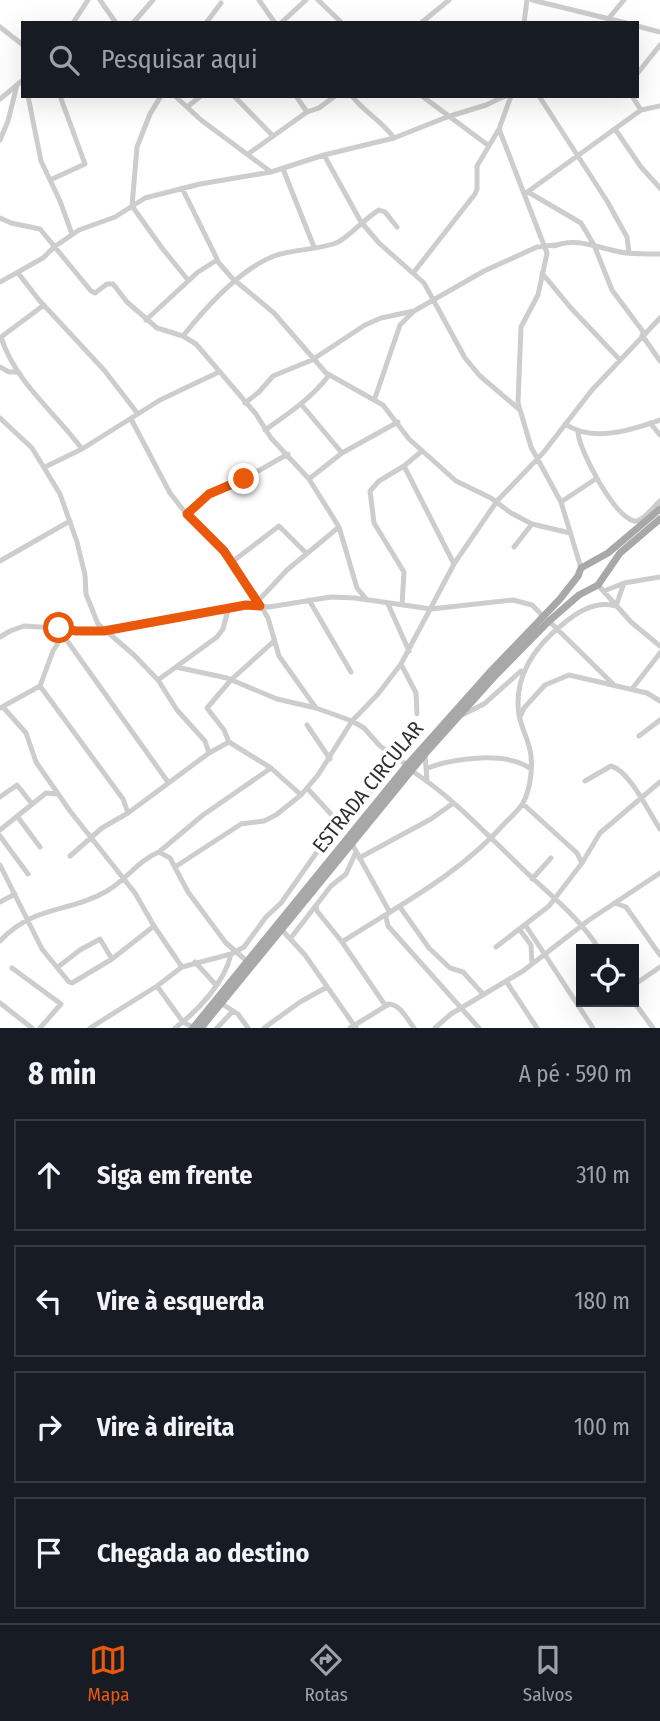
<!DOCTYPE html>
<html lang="pt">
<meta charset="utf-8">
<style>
body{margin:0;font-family:"Fira Sans Condensed",sans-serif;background:#242831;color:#f1f3f6}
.controls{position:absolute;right:21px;bottom:21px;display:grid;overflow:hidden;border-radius:0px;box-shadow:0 7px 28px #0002}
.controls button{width:63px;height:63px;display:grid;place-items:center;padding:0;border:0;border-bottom:2px solid #363941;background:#171b24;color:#f1f3f6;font:35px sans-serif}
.stop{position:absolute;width:21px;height:21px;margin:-16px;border:5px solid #ea580c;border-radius:50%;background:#fff}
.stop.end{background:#ea580c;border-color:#fff;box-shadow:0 2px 7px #0008}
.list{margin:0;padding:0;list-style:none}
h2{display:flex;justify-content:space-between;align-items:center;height:91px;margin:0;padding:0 28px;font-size:30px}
h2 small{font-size:23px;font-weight:400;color:#9ea1a6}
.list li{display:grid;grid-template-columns:46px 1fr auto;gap:21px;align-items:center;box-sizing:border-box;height:112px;margin:0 14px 14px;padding:0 14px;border:2px solid #363941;border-radius:0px}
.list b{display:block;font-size:26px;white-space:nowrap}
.list em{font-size:23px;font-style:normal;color:#9ea1a6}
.icon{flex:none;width:38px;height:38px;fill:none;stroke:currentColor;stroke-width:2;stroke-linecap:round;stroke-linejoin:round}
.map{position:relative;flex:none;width:660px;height:1028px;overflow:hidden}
.search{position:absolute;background:#171b24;box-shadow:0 7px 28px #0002;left:21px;right:21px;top:21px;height:77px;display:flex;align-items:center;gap:18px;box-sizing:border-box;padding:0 24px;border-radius:0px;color:#9ea1a6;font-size:26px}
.sheet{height:595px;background:#171b24}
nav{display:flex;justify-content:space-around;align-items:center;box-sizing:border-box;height:98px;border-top:2px solid #363941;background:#171b24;font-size:19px;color:#9ea1a6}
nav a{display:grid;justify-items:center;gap:4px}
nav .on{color:#ea580c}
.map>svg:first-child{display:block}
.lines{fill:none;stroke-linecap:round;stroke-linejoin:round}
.minor{stroke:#cdcdcd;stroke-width:5}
.major{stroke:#a8a8a8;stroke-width:7}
.route{stroke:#ea580c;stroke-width:9}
.labels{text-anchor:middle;stroke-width:7;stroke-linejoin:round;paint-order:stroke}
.street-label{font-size:21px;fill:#303030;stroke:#fff}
</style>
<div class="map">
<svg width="660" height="1028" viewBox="0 0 660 1028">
<rect width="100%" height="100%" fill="#fff"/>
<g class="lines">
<path class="minor" d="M100,0L116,23
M259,0L275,23
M318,0L342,23
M532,0L626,23
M609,18L624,0
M73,23L88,0
M133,23L153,0
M206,23L221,3
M281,23L306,0
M421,23L449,0
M524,23L527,0
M637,26L660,32
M0,27L23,45
M637,74L660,45
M28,96L41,161L60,201L72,234
M161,96L150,114L137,147L132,206L162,248L188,280
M175,96L201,120L271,172
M234,96L273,136
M296,96L307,112L319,108L335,96
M352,96C365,113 381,120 394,138
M422,96L489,146
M539,96L607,201L627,237L629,253
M632,96L641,110
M0,99L23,80
M187,107L201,96
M499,129L547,253L538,295L521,327L518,403L531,447L561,502L581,568
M615,129L641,167L660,188
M0,140L8,121L17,85
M248,154L307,112
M324,155L361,222L379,243L424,283L465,358L480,376L520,410
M283,169L314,247
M50,180L85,164L60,96
M182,188L219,263L232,278L274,313L326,373L383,405L409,439L456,481L491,498L511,513L532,524L570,533
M528,192L581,223L594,245L612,290L644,333
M526,193L641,110L660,106
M0,218L11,223L40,229L91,291L95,293L107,284H113L127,302L157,328L183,336L196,344L256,414L271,438L309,479L339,527L357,588L367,600
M554,246C578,236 602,250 626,253C637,254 649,254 660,254
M414,272L475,194L477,189V166L499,129L511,96
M18,273L39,300L104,370L138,414
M542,273L570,307L620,360
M0,282L43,258L54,247L79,230L115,217L145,198L200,184L271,172L324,155L394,138L447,117L486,105L505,96
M44,305L1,337C15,382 55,412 82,449
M146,320L198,272L217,260
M642,335L660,361
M183,336C206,307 242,267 277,255C296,249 317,250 336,243C347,239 365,218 379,210L385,212L397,227
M0,367L9,372H16
M375,398L400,325L414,311
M245,403L259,392L273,376L312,360L365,325L381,318L414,311L484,271L537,247L555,245
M301,404L342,453
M0,418L32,448L60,494L77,542L85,575L86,594L98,624L134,655L158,680L177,710L205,741L209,753L128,813L123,799L40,686
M131,419L170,493L184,511L224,550L258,601L268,618L279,656L316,708
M650,423L660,435
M565,424C593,443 631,430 660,420
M265,430C288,414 312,398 329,375
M578,433C580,452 614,516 634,521C642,523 654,506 660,501
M404,466L454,564
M45,467L82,449L160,400L219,372
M309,479L342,453L398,422
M561,502L597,478
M187,514L209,494L244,479L288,454
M514,547L532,524
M0,561L70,521
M232,562L279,526L306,553
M598,585L631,622L660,646
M604,591L624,583L660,577
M309,600L351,672
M258,601L287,570L339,527
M388,604L409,651
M402,605L404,572L374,523L370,491L379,481L404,466L422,451
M549,621L614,685
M63,635L168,782
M0,637L10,631L24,626L104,631L246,605L269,607L331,597L355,598L431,609L513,600L532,605L543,616
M273,642L231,680L207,708L224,730L229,742L271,768L301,795
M401,664L416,693L417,714
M176,667L227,678L277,699L316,708L352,721L364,728L380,746L407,765
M158,680L217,637L223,629L228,610
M632,689L660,653
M3,707L26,733L36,762L70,811L135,893L154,926L182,967
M0,708L40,686L53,651L63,635
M462,715L484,704L521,671
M521,715L524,708L545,685L569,675L647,693L660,701
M307,725L330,759
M639,736L660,720
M209,753L229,742
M425,754L427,781
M428,768C454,758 507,751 531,769
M412,771C454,798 489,837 525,871C551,896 580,918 599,949
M585,781L611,766C630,771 649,813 660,829
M307,788L341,825
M0,797L17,785L32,804
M523,804L577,853L582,863
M17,816L40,847
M0,830L46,793L57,794
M0,836L28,874
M352,844L389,911L386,917L388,926L479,1028
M159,852L203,815L271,768
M70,856L102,828L128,813
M359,858L431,819L452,804
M0,865L42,949L69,982L72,983L112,959L154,926
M175,867L241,824L264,821L276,815L301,795L318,775L352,721L378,694L401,664L454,564L497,501L543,453L592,390L660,318
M532,879L551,858
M0,902L15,894
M615,903L626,907L660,955
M316,906L317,911L342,942L385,1005
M400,907L429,948L450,968L463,972L483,994
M526,926L593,1028
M282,930L305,955L356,1028
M520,930L531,945L532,964
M290,939L331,886L346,874L356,852
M0,941C33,905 69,913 107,891C126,880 139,860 159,852L170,858L188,892L226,943L248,962
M342,942C398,906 460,874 505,823C511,817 519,810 523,803C531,788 534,762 529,746C526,735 521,726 519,715C513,677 535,646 563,624C578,611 596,600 616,606L624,583
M496,947L549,906L582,863L600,833L660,782
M195,962L216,985
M58,967L80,950L100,939L112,959
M12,968L61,1004L40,1028
M506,981L537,1028
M634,985L660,967
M157,986L183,1022L194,1028
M634,1002L653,1028
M0,1003L32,1028
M222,1004L238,1014L248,1028
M90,1028L157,986L182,967L231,954L244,947L266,917L281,903L329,835L341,825L399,759
M175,1028C198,1011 225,982 231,954
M217,1028L233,1011
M264,1028L300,1002L327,987
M350,1028L389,1004C401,1005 407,1019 414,1028
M435,1028L451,1014L523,971L589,920L660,873"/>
<path class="major" d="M193,1028L407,765L489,673L560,599L578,576L581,568L608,553L660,509
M201,1028L425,754L495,676L549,621L579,595L598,585L620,553L660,519"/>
</g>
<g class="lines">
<path class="route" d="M59,628L76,631H104L246,605L260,606L224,551L187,514L209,494L244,479"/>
</g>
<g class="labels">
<g class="street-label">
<text transform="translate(368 787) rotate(-51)" y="7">ESTRADA CIRCULAR</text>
</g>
</g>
</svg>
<div class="controls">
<button><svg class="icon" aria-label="locate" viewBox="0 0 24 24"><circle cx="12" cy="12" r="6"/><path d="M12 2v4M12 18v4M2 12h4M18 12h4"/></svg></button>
</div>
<div class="stop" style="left:59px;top:628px"></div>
<div class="stop end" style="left:244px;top:479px"></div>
<div class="search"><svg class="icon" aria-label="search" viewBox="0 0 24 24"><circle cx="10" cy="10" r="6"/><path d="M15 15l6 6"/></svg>Pesquisar aqui</div>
</div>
<section class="sheet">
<h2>8 min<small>A pé · 590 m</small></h2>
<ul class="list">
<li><svg class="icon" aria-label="ahead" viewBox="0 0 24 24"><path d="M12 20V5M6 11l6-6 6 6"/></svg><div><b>Siga em frente</b></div><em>310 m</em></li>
<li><svg class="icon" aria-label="left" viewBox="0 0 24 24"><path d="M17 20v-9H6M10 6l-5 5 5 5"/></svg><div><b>Vire à esquerda</b></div><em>180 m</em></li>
<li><svg class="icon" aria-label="right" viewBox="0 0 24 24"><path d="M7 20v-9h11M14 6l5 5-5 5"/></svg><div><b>Vire à direita</b></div><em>100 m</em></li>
<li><svg class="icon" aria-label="arrive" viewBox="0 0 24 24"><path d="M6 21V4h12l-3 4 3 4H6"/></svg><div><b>Chegada ao destino</b></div></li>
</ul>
</section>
<nav>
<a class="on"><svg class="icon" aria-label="map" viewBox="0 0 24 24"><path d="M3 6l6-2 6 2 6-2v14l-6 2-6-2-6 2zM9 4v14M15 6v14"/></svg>Mapa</a>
<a><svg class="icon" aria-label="directions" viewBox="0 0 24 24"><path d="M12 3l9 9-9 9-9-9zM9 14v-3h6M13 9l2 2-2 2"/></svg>Rotas</a>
<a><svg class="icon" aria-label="saved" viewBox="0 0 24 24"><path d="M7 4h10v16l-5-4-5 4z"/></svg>Salvos</a>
</nav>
